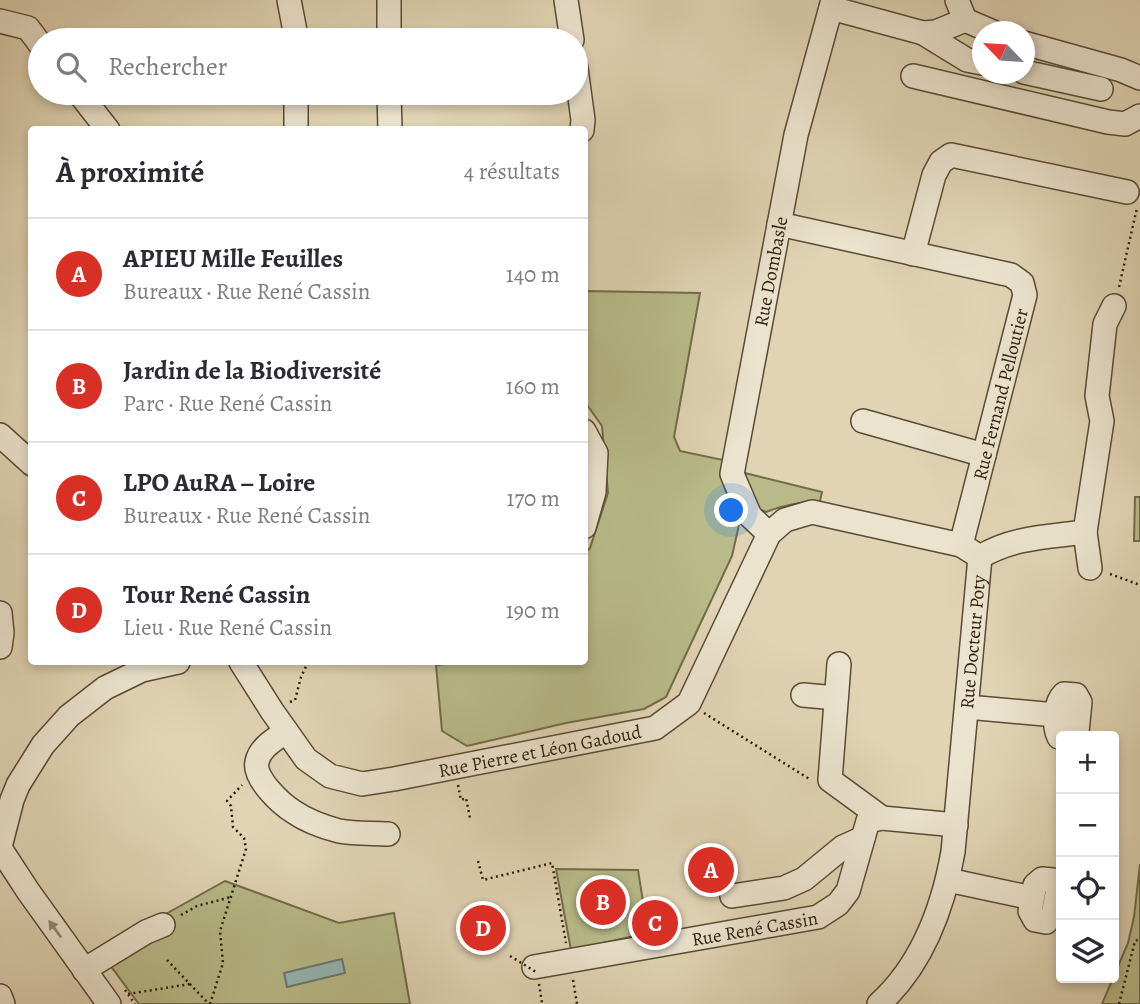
<!DOCTYPE html>
<html lang="fr">
<meta charset="utf-8">
<style>
body{margin:0;font-family:Alegreya,serif;background:#f7f7f7;color:#2b2b33}
.controls{position:absolute;right:21px;bottom:21px;display:grid;overflow:hidden;border-radius:7px;box-shadow:0 4px 10px #0003}
.controls button{width:63px;height:63px;display:grid;place-items:center;padding:0;border:0;border-bottom:2px solid #e1e1e2;background:#fff;color:#2b2b33;font:35px sans-serif}
.compass{position:absolute;left:972px;top:21px;width:63px;height:63px;border-radius:50%;background:#fff;box-shadow:0 4px 10px #0003;rotate:295deg}
.you{position:absolute;left:732px;top:511px;width:24px;height:24px;margin:-18px;border:5px solid #fff;border-radius:50%;background:#1a73e8;box-shadow:0 0 0 10px #1a73e833}
.badge{display:grid;place-items:center;width:46px;height:46px;border-radius:50%;background:#d93025;color:#fff;font-size:23px;font-weight:700}
.pin{position:absolute;translate:-50% -50%;border:4px solid #fff;box-shadow:0 2px 7px #0006}
.list{margin:0;padding:0;list-style:none}
h2{display:flex;justify-content:space-between;align-items:center;height:91px;margin:0;padding:0 28px;font-size:30px}
h2 small{font-size:23px;font-weight:400;color:#7c7c81}
.list li{display:grid;grid-template-columns:46px 1fr auto;gap:21px;align-items:center;box-sizing:border-box;height:112px;padding:0 28px;border-top:2px solid #e1e1e2}
.list b{display:block;font-size:26px;white-space:nowrap}
.list p{margin:0;font-size:23px;white-space:nowrap;color:#7c7c81}
.list em{font-size:23px;font-style:normal;color:#7c7c81}
.icon{flex:none;width:38px;height:38px;fill:none;stroke:currentColor;stroke-width:2;stroke-linecap:round;stroke-linejoin:round}
.map{position:relative;flex:none;width:1140px;height:1004px;overflow:hidden}
.search{position:absolute;background:#fff;box-shadow:0 4px 10px #0003;left:28px;top:28px;width:560px;height:77px;display:flex;align-items:center;gap:18px;box-sizing:border-box;padding:0 24px;border-radius:38px;color:#7c7c81;font-size:26px}
.panel{position:absolute;background:#fff;box-shadow:0 4px 10px #0003;left:28px;top:126px;width:560px;height:539px;border-radius:7px}
.map>svg:first-child{display:block}
.green{fill:#b8bb89;stroke:#726c49;stroke-width:2}
.water{fill:#96b7b6;stroke:#6c7971;stroke-width:2}
.lines{fill:none;stroke-linecap:round;stroke-linejoin:round}
.minor-casing{stroke:#594b34;stroke-width:26}
.path{stroke:#2c1d09;stroke-width:2.5;stroke-dasharray:2 3.5;stroke-linecap:butt}
.minor{stroke:#ebe3ce;stroke-width:23}
.path-bridge{stroke:#2c1d09;stroke-width:2.5;stroke-dasharray:2 3.5;stroke-linecap:butt}
.oneway{fill:#958a75}
.labels{text-anchor:middle;stroke-width:5;stroke-linejoin:round;paint-order:stroke}
.street-label{font-size:19px;fill:#2c1d09;stroke:#ebe3ce}
</style>
<div class="map">
<svg width="1140" height="1004" viewBox="0 0 1140 1004">
<rect width="100%" height="100%" fill="#e0d4b4"/>
<filter id="stains"><feTurbulence type="fractalNoise" baseFrequency=".00286" numOctaves="4"/><feColorMatrix values="0 0 0 0 .2 0 0 0 0 .09 0 0 0 0 .02 0 0 0 .5 -.17"/></filter>
<radialGradient id="worn" r=".72"><stop offset=".6" stop-color="#630" stop-opacity="0"/><stop offset="1" stop-color="#630" stop-opacity=".3"/></radialGradient>
<path class="green" d="M585,291L700,293L674,437L680,451L723,460L725,489L739,525L732,556L666,697L644,709L566,723L467,746L442,731L436,665L463,662H584L585,553L590,548L608,493L602,426L585,402Z
M745,473L822,492L820,501C800,502 783,505 766,512L754,507Z
M1135,497H1140V541H1134Z
M1140,864V1004H1102L1128,943L1134,917Z
M556,869L638,870L648,933L571,950Z
M225,881L339,923L394,913L410,1004H139L101,953L155,920Z"/>
<path class="water" d="M342,959L345,973L287,987L284,973Z"/>
<g class="lines">
<g class="minor-casing">
<g id="minor">
<path d="M289,0L295,31V40"/>
<path d="M389,0V40"/>
<path d="M566,0L572,40"/>
<path d="M957,0L965,20L993,32"/>
<path d="M831,8L923,33L936,32L965,20"/>
<path d="M0,21L28,28L40,44"/>
<path d="M923,33L967,60L982,63"/>
<path d="M1024,43L1121,70L1140,78"/>
<path d="M576,68L583,120L582,130"/>
<path d="M1024,72L1101,89"/>
<path d="M913,76L1108,122L1125,124L1140,116"/>
<path d="M79,93L108,130"/>
<path d="M296,93V130"/>
<path d="M389,93L390,130"/>
<path d="M779,224L1011,275L1022,283L1025,295L961,545"/>
<path d="M913,254L934,175L941,162L951,155L1127,192"/>
<path d="M863,421L984,455"/>
<path d="M584,431L596,453L594,492L584,527"/>
<path d="M0,435L32,464"/>
<path d="M1085,532L1090,568"/>
<path id="s1" d="M769,534L750,516L732,474L796,135L833,0"/>
<path d="M0,613L2,633L0,647"/>
<path id="s2" d="M241,662L272,711L306,759L330,776L362,784L394,779L655,728L689,703L769,534L785,520L812,512L961,545L980,557"/>
<path d="M839,664L830,780L882,818"/>
<path d="M803,695L836,698"/>
<path d="M967,707L1056,715"/>
<path d="M286,731C275,740 260,747 257,762C253,778 281,804 294,812C307,821 324,827 339,831C355,834 372,833 388,834"/>
<path d="M1061,737H1059C1053,725 1055,703 1064,694L1076,695L1080,702L1077,732L1073,736"/>
<path d="M0,847L12,800L18,785L43,745L69,716L105,688L142,670L178,662"/>
<path d="M0,848L28,891L109,1004"/>
<path d="M1042,879L1053,880L1058,889L1053,915L1046,922L1035,920L1030,911L1035,885Z"/>
<path d="M948,880L1032,898"/>
<path d="M732,896L784,888L804,879L843,847L863,838"/>
<path id="s3" d="M534,967L818,917L838,904L848,891L868,821L882,818L956,825"/>
<path d="M84,970L146,932L163,925"/>
<path d="M0,996L3,1004"/>
<path id="s4" d="M879,1004C922,965 943,908 953,852L980,557C1013,537 1048,537 1085,532L1102,421L1097,396L1105,324L1114,306"/>
</g>
</g>
<path class="path" d="M1119,287L1137,208
M1110,574L1140,585
M290,702L295,700L301,677L308,662
M704,713L811,780
M458,785L461,800L466,798L470,818
M478,861L483,880L552,863L566,943
M181,915L197,906L231,897
M167,960L209,1004
M573,980L577,1004
M539,984L542,1003L544,1004
M125,990L135,1004
M128,994L190,984
M210,1004L223,963L220,931L246,849L244,838L233,827L231,806L227,801L242,785
M1119,1004L1135,941L1140,939"/>
<use href="#minor" class="minor"/>
<path class="path-bridge" d="M510,956L536,972"/>
</g>
<defs><path id="oneway-solid" d="M-6-.8H1V-3.2L6.5 0L1 3.2V.8H-6Z" transform="scale(1.75)"/></defs>
<use class="oneway" href="#oneway-solid" transform="translate(55 929) rotate(-126)"/>
<g class="labels">
<g class="street-label">
<text dy="7" stroke="none"><textPath href="#s1" startOffset="278">Rue Dombasle</textPath></text>
<text transform="translate(1000 394) rotate(-76)" y="7">Rue Fernand Pelloutier</text>
<text dy="7" stroke="none"><textPath href="#s4" startOffset="383">Rue Docteur Poty</textPath></text>
<text dy="7" stroke="none"><textPath href="#s2" startOffset="360">Rue Pierre et Léon Gadoud</textPath></text>
<text dy="7" stroke="none"><textPath href="#s3" startOffset="224">Rue René Cassin</textPath></text>
</g>
</g>
<rect width="100%" height="100%" filter="url(#stains)"/>
<rect width="100%" height="100%" fill="url(#worn)"/>
</svg>
<div class="controls">
<button>+</button>
<button>−</button>
<button><svg class="icon" aria-label="locate" viewBox="0 0 24 24"><circle cx="12" cy="12" r="6"/><path d="M12 2v4M12 18v4M2 12h4M18 12h4"/></svg></button>
<button><svg class="icon" aria-label="layers" viewBox="0 0 24 24"><path d="M12 4l9 5-9 5-9-5zM3 14l9 5 9-5"/></svg></button>
</div>
<svg class="compass" viewBox="-18 -18 36 36"><path d="M0-13l5 13h-10z" fill="#e53935"/><path d="M0 13l5-13h-10z" fill="#7c7c81"/></svg>
<div class="you"></div>
<div class="pin badge" style="left:711px;top:870px">A</div>
<div class="pin badge" style="left:603px;top:902px">B</div>
<div class="pin badge" style="left:655px;top:923px">C</div>
<div class="pin badge" style="left:483px;top:928px">D</div>
<div class="search"><svg class="icon" aria-label="search" viewBox="0 0 24 24"><circle cx="10" cy="10" r="6"/><path d="M15 15l6 6"/></svg>Rechercher</div>
<section class="panel">
<h2>À proximité<small>4 résultats</small></h2>
<ul class="list">
<li><span class="badge">A</span><div><b>APIEU Mille Feuilles</b><p>Bureaux · Rue René Cassin</p></div><em>140 m</em></li>
<li><span class="badge">B</span><div><b>Jardin de la Biodiversité</b><p>Parc · Rue René Cassin</p></div><em>160 m</em></li>
<li><span class="badge">C</span><div><b>LPO AuRA – Loire</b><p>Bureaux · Rue René Cassin</p></div><em>170 m</em></li>
<li><span class="badge">D</span><div><b>Tour René Cassin</b><p>Lieu · Rue René Cassin</p></div><em>190 m</em></li>
</ul>
</section>
</div>
